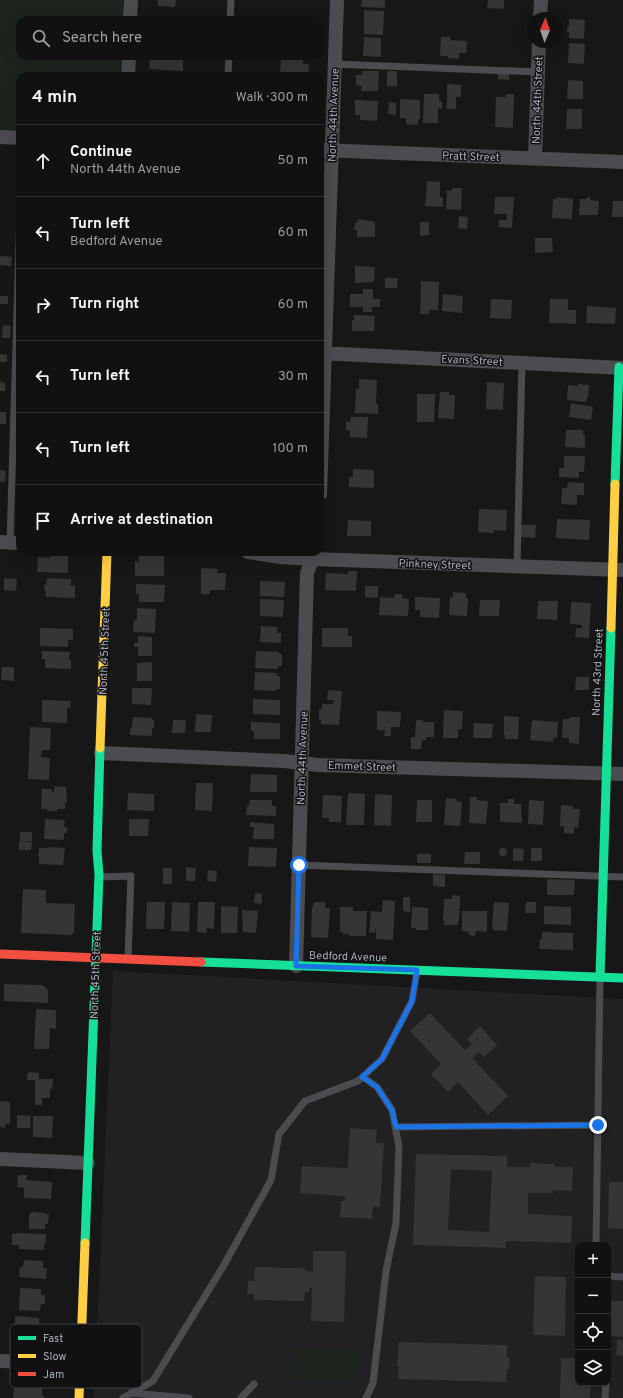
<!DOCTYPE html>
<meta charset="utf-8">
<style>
body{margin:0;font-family:Overpass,sans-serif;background:#1e1f1f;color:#f1f3f6}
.controls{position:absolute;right:12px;bottom:12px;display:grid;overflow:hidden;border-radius:8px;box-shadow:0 4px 16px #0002}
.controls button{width:36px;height:36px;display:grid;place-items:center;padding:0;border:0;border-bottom:1px solid #303131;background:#111;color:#f1f3f6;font:20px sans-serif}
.compass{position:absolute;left:527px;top:12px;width:36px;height:36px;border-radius:50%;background:#111;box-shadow:0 4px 16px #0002;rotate:2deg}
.stop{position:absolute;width:12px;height:12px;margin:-9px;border:3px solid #1a73e8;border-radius:50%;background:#fff}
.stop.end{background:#1a73e8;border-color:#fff;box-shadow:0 1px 4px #0008}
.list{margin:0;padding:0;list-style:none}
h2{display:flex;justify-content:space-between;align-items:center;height:52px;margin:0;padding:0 16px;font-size:17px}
h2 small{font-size:13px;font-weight:400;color:#9c9d9f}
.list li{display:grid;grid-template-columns:26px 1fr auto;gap:12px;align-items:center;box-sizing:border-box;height:72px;padding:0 16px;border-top:1px solid #303131}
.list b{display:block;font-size:15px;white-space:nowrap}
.list p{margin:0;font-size:13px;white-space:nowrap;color:#9c9d9f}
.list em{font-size:13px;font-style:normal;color:#9c9d9f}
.icon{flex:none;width:22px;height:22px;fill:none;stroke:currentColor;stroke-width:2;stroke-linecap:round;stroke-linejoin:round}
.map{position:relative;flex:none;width:623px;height:1398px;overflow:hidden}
.search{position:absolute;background:#111;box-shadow:0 4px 16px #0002;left:16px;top:16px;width:308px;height:44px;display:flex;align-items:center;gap:10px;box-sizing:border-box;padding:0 14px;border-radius:12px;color:#9c9d9f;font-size:15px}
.panel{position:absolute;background:#111;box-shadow:0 4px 16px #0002;left:16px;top:72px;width:308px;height:484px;border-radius:12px}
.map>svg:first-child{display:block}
.built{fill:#212123;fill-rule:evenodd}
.green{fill:#1d241e}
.building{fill:#353536;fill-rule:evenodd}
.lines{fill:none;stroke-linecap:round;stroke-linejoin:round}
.lane{stroke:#4b4c50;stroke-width:7}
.street{stroke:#4b4c50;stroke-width:14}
.fast{stroke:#16e098;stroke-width:9}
.slow{stroke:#ffcf43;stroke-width:9}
.jam{stroke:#f24e42;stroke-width:9}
.route{stroke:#1a73e8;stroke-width:5}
.labels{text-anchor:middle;stroke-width:3;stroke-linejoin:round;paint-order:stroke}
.street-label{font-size:11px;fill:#a8adb8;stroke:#111113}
.key{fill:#111113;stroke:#3e4045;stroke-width:1}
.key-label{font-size:11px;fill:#a8adb8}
</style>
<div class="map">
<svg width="623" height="1398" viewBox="0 0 623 1398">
<rect width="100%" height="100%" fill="#171717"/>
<path class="built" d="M113,971L623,999V1398H94ZM578,1245H608V1383H578Z"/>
<path class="green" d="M0,0H123L124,20H20V56H121L120,76H20V131H0Z
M296,1347L356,1350L353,1383L293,1380Z"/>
<path class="building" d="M158,0H176L175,7L158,6Z
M362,0H385V8L361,7Z
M488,0H504V9L487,8Z
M364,10L384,11L383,35L364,34Z
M569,19L585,20L584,39L569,38V32H567V27H569Z
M364,37L381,38V57L363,56Z
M441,37H451L450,40L467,41L466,53H459V59L448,58V56H440Z
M569,43L585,44L584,64L568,63Z
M155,56L183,57V71L149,69L150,59H154Z
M281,57L303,58V64H309L308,75H304V76H280Z
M362,71H379L378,91H361L362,86L356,85V75H362Z
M387,71H397V86H387Z
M498,72L509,73V80L498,79Z
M568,80L583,81V99H567Z
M447,84L461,85V97H456V109H447Z
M424,94H439V101L442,102V109L438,108V123H423Z
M506,94H514L513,128L495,127L496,97H506Z
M400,99L420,100V119H418V125L406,124V118H400Z
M355,100L378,101L377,121L360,120V115H355Z
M389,102L396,103V115L388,114Z
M567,109H582V129H566Z
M427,181L440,182V197L443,198V207L425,206Z
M452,188H462L461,210L446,209L447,190L452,191Z
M495,197H514L512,228L499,227V220H507V214H494Z
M557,197L573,199L572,219L552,218L553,199H557Z
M587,197H590V200L599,201L598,215H579L580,199H587Z
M613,201H623V217H612Z
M459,216L468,217L467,229L458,228Z
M358,219L375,222V237H357V230H354L355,223H357Z
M420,222H429V235L420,236Z
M535,238H552L553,252L535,253Z
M0,256L12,257L11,266L0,265Z
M355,266L375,267L374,282L355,283Z
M385,278H398L397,288H385Z
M421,281L439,282L438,310H429V314H420Z
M363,289H373V299H380V307H372V312H363V307H350V294H363Z
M443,294L463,296L462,313L442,311Z
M0,296H8V304H0Z
M491,299L512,300L511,319L490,318Z
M550,299H568V310H576V324L549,323Z
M587,306L616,308L615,324L586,323Z
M354,315L375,316L374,331H352V320H354Z
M3,325L11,326L10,338H2Z
M0,354L7,355V362H0Z
M359,379L377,380L376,404H378V414L355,413L356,389H359Z
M0,382L5,383V391H0Z
M487,382L504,383L503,410L486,409Z
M578,384L589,385L588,397H587L586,402L567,400L568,385L578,386Z
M440,392H449V395H455L454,419L438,418Z
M417,394H435L434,422H417Z
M571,403L593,407L591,420L569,417Z
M0,412H6V424H0Z
M351,417H368L367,438L350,437V431L346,430V421L350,422Z
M566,430H583V435H585V448L565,447Z
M564,456H585L584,472H579V478L559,477V468H564Z
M353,469L374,470V488L349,487V477H353Z
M0,470L6,471L5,482H0Z
M568,482L584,483V495H577V505L561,504L562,488H567Z
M479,509L507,510L506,531L494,530V533L478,532Z
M557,519L590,520L589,540L556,538Z
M348,520L371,521V536H347Z
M519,525H536L535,538L518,537Z
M139,553L164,554V576H135V561L139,562Z
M51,555L68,556V573L37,572L38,557L50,558Z
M201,568L218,569L217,573H226L225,590H210V594H201Z
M348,571H357L356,591L325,590L326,573L348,574Z
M4,578L17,579L16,591L4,590Z
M47,578L71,579V586L75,585V598L46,597L44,585H46Z
M260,581L285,582L284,597L260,596Z
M136,584L165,585L164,602H139V594H136Z
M365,586H378V598L365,597Z
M453,592L466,593V598H468L467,616L449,615L450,597H453Z
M395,594H402V598L409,599L408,616L379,615L380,597L394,598Z
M415,597L440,598L439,618L420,617V610H415Z
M260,599L284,600L283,617L260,616Z
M480,600H500L499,616H479Z
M538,601H558L557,620L537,619Z
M571,602L591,603L589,638L575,637L576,628H582V625L570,624Z
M137,608L156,609L155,633L133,632L134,620H137Z
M261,626L278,627L277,633H281V643L260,642Z
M40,628L73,629V640H68V647L40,646Z
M322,628H348V636H352V647H322Z
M138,636L152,637V656H138V647H134V643H138Z
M42,651L70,652L69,660H71V669L45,668V659H42Z
M256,651L279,652V654H282V666H278V669L255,668Z
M152,662V681H137V663Z
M2,667H14V681L1,680Z
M255,672L277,673V676H280V689H276V691L254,690Z
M576,677H589V690H575Z
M132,688H152L151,705L132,704Z
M328,690L342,691L339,725L321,724V720H319V709H322V704H333L334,700H327Z
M253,699L280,700V715L253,714Z
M42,700L71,701L70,708H67V723L42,722Z
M444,710L463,711L462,729H458V738H443Z
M377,711L401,712L400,727H391V736H384L385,730H377Z
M196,714L212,715L211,732H195Z
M504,716L519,717L518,739H505V735H504Z
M133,717L152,718V720H154V728H152V736L130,735V728H132Z
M570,717H580L579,744L569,743V738H562L563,719H570Z
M173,720H186L185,733H172Z
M416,720H423V722H434V737H426V740H422L421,749H411V737H415Z
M532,720L558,722L557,738L554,737L553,742L530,740Z
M251,722L280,723V739H254V731H251Z
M474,723L493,724L492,738H473Z
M30,727L51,728L50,750H42L41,757L50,758L49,780L28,779Z
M251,774L277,775V792H250Z
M196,783H213L212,811L195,810Z
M54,786L66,787L67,803L65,802V809H57V811H47V809H41L42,789H52V792H54Z
M128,793L154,794V811L127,810Z
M348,793L365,794L364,825H346Z
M375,794L392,795L391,826L374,825Z
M323,795L342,796L341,822H329V818H322Z
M470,797H477V800L488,801L486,824L469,823Z
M446,798L457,799L456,801L462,802L460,826L444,825Z
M508,799H514V804H521L522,823L500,822V803H508Z
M250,800H272V806H276V816L246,815L247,805L249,806Z
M417,800H432V822H416Z
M529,800L544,801L543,825L528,824Z
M561,805L573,806V809H580L578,828L574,827V834L564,833V826H560Z
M45,819L65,820L64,827H67V833H64V840L44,839Z
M129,819H149L148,836H129Z
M250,822L274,824V839H253L254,827H250Z
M20,832H32V841H20Z
M19,841L32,842L31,850H19Z
M48,847L65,848L63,865L39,864V856H38V853H39V848H48Z
M249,847L277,848L276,867L248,866Z
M499 852a4 4 0 1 1 8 0a4 4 0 1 1-8 0Z
M513,848L524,849L523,861H513Z
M531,848H542V861H531Z
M465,852H480V864H464Z
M417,854H431V863H417Z
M186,867L196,868L195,881H186Z
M163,868H172V884H163Z
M208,870L217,871L216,882L207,881Z
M433,874L445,875V887L433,886Z
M547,879L575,880L574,895H547Z
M23,889L46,890V903L75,904L74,933L71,935L21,933Z
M255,893L262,894V904L254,903Z
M452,895L460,896L459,921H458V925H444L445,921H443L444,899H452Z
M403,897H410V912L403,911Z
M383,900L395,901L393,940L376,939V929H375V933L369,932L371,911L382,912Z
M147,902H165L164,929H146Z
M172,902L190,903L189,932L171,931Z
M198,902H215L214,929L207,928L206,933L197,932Z
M314,902H325V908H330L328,938L311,937L312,907H313Z
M494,902L509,903L507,931L493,930V927H492Z
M526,902H536V913H525Z
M221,906L238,907L237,933H221Z
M544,906L571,907V925L544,924Z
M340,907H353V911H367L366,936H349V934H343V932H340Z
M412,907L428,908V930H416V928H411Z
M242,910L258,911L256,933L243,932Z
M462,911H487V932L476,931L475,936L469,935V932L462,931Z
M542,932L573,933V950L539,949L540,939H542Z
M4,984L43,985L48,990V1003L4,1001Z
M36,1009L56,1010V1029L50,1028L49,1049H34Z
M430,1013L465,1050L472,1044L467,1039L480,1026L497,1045L484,1057L479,1052L472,1058L508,1096L488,1115L458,1082L448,1092L431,1074L441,1064L410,1031Z
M28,1072L39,1073V1079H53L52,1089H50V1098H42V1105H35V1080H27Z
M0,1101L10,1102V1124H5V1128L0,1127Z
M17,1115L31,1116L30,1128H17Z
M33,1116H53L52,1138L33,1137Z
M350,1128L377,1130L376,1143H384L380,1207L373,1206L372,1219L340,1217L341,1201H345V1196L300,1193L302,1166L348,1168Z
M416,1154L507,1156V1167H530V1163L555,1164V1167H573L572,1191L553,1190V1193H528V1214L572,1216L571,1243L506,1241V1248L413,1245ZM451,1169L492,1171L489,1232L448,1230Z
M18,1175H27L26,1180L52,1182L51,1199L24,1198V1188L17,1187Z
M609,1182H623V1229L608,1228Z
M31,1212L45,1213V1214H49L48,1224H45V1229H29V1214H31Z
M19,1233L46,1234V1243H44V1250L19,1249V1245H12V1234Z
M313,1251H346L344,1322L311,1321L312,1288H309V1292H305L304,1301L254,1300V1294H247L248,1281H254L255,1267L306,1268L305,1271L313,1272Z
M24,1260L43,1261V1268H47L46,1279L19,1277L20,1267H23Z
M535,1276L566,1277L565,1336L533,1335Z
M20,1288L41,1289V1295H45V1304H41L40,1311L19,1310Z
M608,1301H623V1337L608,1336Z
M15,1316L39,1318V1333H28V1338H20L21,1329L15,1328Z
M617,1339L623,1340V1356L616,1355Z
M399,1342L507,1345V1358H510L509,1369H507L506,1382L398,1379L399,1366H397Z
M561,1358H578V1383H591L590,1398H560Z
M14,1386L42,1388V1395H44V1398H13Z"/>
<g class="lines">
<path class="lane" d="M230,20L231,0
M334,64L538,72
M228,76L229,56
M10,543L20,212
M517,566L522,363
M299,865L623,877
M99,877L131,876L128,958
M363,1077L377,1087L392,1110L399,1147L396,1223L386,1271L373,1383L366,1398
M395,1127L597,1125
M596,1245L600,979
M608,1276L623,1277
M131,1393L189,1398
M123,1398L153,1381L224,1265L271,1180L279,1134L305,1101L358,1081L382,1059L412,1001L417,972
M241,1398L254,1384
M605,1398L606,1383"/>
<path class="street" d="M540,18L541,0
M130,20L131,0
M128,76L129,56
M0,137L20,138
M320,150L623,162
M535,158L539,42
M320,353L623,368
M320,494L337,0
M0,542L20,543
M248,552L280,557L312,559L623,570
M101,753L284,761L318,765L623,774
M296,966L307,573L315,552
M0,1159L88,1163
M0,1361L80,1364"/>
<path class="fast" d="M615,484L619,367
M201,962L623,978
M600,977L611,628
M85,1243L99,875L97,851L100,748"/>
<path class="slow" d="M611,628L615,484
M100,748L107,552
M79,1398L85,1243"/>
<path class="jam" d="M0,954L201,962"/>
</g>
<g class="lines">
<path class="route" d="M299,865L296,966L417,970L412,1001L382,1059L362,1077L377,1087L392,1110L396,1127L598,1125"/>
</g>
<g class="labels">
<g class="street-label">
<text transform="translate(537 100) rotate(-88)" y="4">North 44th Street</text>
<text transform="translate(333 115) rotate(-88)" y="4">North 44th Avenue</text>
<text transform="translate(471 156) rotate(2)" y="4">Pratt Street</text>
<text transform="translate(472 360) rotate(3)" y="4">Evans Street</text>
<text transform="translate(435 564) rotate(2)" y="4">Pinkney Street</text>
<text transform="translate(104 651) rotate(-88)" y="4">North 45th Street</text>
<text transform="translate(597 672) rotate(-88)" y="4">North 43rd Street</text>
<text transform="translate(302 758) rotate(-88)" y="4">North 44th Avenue</text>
<text transform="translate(362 766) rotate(2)" y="4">Emmet Street</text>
<text transform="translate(348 956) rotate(2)" y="4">Bedford Avenue</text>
<text transform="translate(95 975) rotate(-88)" y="4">North 45th Street</text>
</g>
</g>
<rect x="10" y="1324" width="132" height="64" rx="6" class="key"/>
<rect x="18" y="1336" width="18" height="4" fill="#16e098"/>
<rect x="18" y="1354" width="18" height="4" fill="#ffcf43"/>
<rect x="18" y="1372" width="18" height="4" fill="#f24e42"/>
<g class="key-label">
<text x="43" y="1342">Fast</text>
<text x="43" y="1360">Slow</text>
<text x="43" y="1378">Jam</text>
</g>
</svg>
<div class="controls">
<button>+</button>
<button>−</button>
<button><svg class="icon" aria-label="locate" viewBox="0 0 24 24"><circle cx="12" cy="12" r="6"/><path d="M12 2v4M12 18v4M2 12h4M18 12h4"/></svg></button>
<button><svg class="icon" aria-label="layers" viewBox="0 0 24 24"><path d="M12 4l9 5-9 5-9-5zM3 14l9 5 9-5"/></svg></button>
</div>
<svg class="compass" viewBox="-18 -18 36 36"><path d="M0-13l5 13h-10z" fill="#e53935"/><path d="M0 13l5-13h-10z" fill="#9c9d9f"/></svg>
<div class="stop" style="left:299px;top:865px"></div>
<div class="stop end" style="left:598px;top:1125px"></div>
<div class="search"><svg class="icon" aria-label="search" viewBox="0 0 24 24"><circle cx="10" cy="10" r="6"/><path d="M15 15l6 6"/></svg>Search here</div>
<section class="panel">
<h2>4 min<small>Walk · 300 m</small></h2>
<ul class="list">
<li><svg class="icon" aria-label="ahead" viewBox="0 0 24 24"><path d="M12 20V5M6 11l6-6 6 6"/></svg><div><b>Continue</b><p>North 44th Avenue</p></div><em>50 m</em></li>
<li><svg class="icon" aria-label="left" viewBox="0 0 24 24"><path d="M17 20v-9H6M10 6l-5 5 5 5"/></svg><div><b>Turn left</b><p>Bedford Avenue</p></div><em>60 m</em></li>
<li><svg class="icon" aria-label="right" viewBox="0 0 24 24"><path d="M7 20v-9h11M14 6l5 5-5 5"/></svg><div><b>Turn right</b></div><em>60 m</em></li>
<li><svg class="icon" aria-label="left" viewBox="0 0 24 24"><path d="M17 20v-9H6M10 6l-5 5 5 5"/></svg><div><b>Turn left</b></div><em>30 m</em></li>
<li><svg class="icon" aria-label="left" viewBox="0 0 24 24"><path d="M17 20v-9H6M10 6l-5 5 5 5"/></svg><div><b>Turn left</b></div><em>100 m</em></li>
<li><svg class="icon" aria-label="arrive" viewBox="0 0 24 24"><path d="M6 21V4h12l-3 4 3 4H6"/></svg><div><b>Arrive at destination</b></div></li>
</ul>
</section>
</div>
